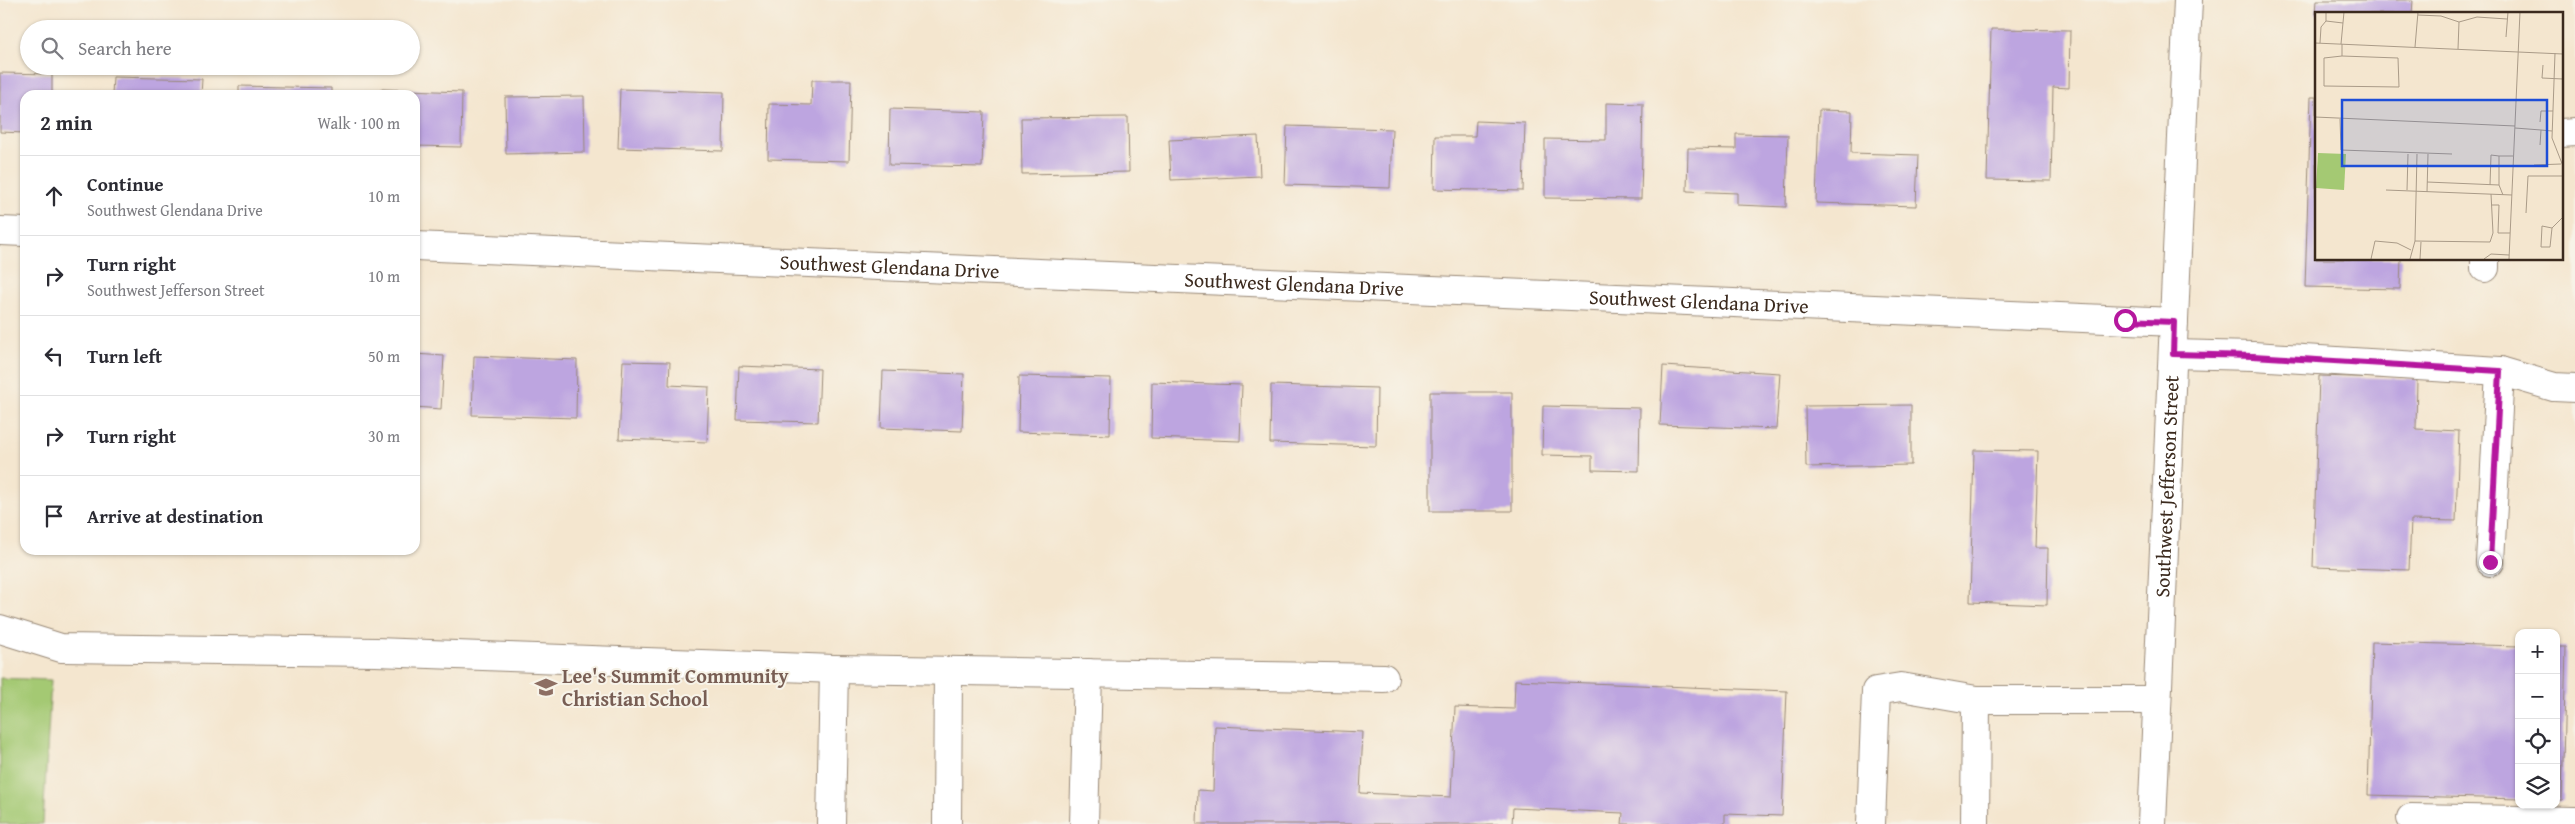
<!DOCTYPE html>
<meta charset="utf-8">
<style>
body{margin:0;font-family:"Gentium Book Plus",serif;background:#f7f7f7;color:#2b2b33}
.controls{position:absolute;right:15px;bottom:15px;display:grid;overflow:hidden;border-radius:10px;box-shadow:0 1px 4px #0004}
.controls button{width:45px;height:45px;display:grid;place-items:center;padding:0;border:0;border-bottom:1px solid #e1e1e2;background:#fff;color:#2b2b33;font:25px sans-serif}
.stop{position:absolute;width:15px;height:15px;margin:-11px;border:4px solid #b5179e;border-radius:50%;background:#fff}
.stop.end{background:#b5179e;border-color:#fff;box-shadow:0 1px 5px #0008}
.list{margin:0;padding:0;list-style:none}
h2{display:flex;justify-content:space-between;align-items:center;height:65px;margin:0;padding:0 20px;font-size:21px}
h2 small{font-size:16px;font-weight:400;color:#7c7c81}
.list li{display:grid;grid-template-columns:32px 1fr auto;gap:15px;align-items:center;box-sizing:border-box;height:80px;padding:0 20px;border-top:1px solid #e1e1e2}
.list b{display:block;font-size:19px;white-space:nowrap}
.list p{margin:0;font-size:16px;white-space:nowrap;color:#7c7c81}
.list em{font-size:16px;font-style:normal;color:#7c7c81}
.icon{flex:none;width:28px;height:28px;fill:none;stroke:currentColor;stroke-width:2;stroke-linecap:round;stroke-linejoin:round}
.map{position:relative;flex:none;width:2575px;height:824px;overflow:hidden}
.search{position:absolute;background:#fff;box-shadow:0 1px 4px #0004;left:20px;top:20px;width:400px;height:55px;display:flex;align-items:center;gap:12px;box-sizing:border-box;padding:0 18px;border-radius:28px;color:#7c7c81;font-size:19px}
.panel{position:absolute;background:#fff;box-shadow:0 1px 4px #0004;left:20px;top:90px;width:400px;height:465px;border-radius:15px}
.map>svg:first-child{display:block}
.pitch{fill:#a4c973;stroke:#707a48}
.building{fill:#bda5e0}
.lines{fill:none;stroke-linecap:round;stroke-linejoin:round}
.minor-casing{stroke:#988876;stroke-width:30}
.minor{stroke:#fff;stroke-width:28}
.route{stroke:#b5179e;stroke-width:6}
.labels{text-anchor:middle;stroke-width:4;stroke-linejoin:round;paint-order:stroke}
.street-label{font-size:20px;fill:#3b2a1e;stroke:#f7f3e8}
.education-label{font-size:20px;font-weight:bold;fill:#785e54;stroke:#f7f3e8;text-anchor:start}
.inset-road{fill:none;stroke:#aa9b88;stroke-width:1}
.view{fill:#1d4ed8;fill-opacity:0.15;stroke:#1d4ed8;stroke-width:2.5}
.inset-edge{fill:none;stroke:#3b2a1e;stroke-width:2.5}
</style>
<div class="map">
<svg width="2575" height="824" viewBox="0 0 2575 824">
<rect width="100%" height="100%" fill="#f7f3e8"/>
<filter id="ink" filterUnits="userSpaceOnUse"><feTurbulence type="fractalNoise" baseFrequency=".02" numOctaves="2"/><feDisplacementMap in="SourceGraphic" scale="10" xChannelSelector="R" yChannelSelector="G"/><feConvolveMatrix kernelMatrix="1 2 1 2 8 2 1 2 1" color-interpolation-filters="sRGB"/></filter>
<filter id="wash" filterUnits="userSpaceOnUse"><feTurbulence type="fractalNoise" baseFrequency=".0096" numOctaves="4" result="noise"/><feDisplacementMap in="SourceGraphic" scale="20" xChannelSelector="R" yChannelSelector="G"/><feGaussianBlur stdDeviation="1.12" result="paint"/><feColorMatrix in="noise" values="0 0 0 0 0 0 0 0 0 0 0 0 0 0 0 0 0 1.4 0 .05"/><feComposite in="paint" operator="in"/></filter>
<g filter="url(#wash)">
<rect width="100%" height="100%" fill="#f4e6cf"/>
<path class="pitch" d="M0,678L51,680L43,824H0Z"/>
<g id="blocks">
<path class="building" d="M2317,0H2413L2412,14H2316Z
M1991,29L2070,30L2069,88L2053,87L2051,181L1987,180Z
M0,73L52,74V95H25V133L0,132Z
M113,77L202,79L201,95H112Z
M812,80H851L849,161L768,159L769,104L811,105Z
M239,86L331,88V95H239Z
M381,89L462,92L461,147L415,146V95H381Z
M620,89L724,92L723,151L618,148Z
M584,96L585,152L506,154L505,97Z
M2311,97H2316V259H2401L2400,289L2305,287Z
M1606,103L1643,104L1641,199L1545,198V139L1606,140Z
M890,109L984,112L982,167L889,165Z
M1819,110L1852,111L1851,153L1918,155L1916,206L1816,203Z
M1128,117L1129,172L1022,174L1021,118Z
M1476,121L1525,123L1523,191L1434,189L1435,136H1475Z
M1287,126L1392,129L1390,188L1285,185Z
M1736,134L1788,135L1786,207L1737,205V193L1687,191L1688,148L1736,149Z
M1258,136L1260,176L1171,180L1169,140Z
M415,354L444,356L441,409L415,407Z
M474,356L577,360L576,418L472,415Z
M623,361L670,362L669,385L709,387L707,442L619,439Z
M739,366L820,369L818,422L737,420Z
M1663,366L1780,373L1776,429L1660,425Z
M883,371L964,374L962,431L881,428Z
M1019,376L1111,378L1110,435L1018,432Z
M2319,376L2417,379L2416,429L2459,431L2456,521L2411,520L2409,570L2313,567Z
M1152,382L1242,385L1240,441L1151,438Z
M1271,385L1377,388L1376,446L1270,443Z
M1430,392H1512V511H1430Z
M1911,405V465L1806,467L1805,406Z
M1543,406L1640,408L1639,471L1592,470V456L1542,455Z
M1974,450L2038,451L2035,548H2048L2047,605L1970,602Z
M2372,642L2519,646V799L2368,795Z
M2556,647H2566L2562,800H2556Z
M1515,680L1787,691L1782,816L1725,814V824H1622L1623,813L1513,808L1512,824H1197L1198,790L1213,791L1215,726L1363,732L1360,793L1451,797L1455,707L1514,709Z"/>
</g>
</g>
<g filter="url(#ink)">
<use href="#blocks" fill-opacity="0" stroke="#988876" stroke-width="1"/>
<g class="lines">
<g class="minor-casing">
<g id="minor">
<path d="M2561,133L2575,132"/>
<path d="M0,231L25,232"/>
<path id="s1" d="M415,246L2174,322"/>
<path d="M2485,268V259"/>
<path d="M2173,354L2253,356L2500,371"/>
<path d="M2490,562L2500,371L2554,387L2575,388"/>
<path d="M0,629L61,648L376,652L834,669L1384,678"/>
<path d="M2411,818L2575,821"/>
<path d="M831,824L834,669"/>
<path d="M947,824L948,671"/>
<path d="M1084,824L1088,673"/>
<path d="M1871,824L1876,691L1901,687L1976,700"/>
<path d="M1975,824L1976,700H2157"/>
<path id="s2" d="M2152,824L2188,0"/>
</g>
</g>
<use href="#minor" class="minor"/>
</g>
</g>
<g class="lines" filter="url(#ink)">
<path class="route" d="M2125,320L2174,322L2173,354L2253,356L2500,371L2490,562"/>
</g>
<defs>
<g id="school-bare" transform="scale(1.725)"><path d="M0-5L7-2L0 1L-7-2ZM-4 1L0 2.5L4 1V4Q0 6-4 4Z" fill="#8d6e63" stroke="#f7f3e8" stroke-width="2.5" paint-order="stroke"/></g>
</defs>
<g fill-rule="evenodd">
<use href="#school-bare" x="546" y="687"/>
</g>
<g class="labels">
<g class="street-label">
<text dy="7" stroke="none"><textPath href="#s1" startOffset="475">Southwest Glendana Drive</textPath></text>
<text dy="7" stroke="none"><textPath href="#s1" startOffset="880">Southwest Glendana Drive</textPath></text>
<text dy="7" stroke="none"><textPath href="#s1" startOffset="1285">Southwest Glendana Drive</textPath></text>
<text dy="7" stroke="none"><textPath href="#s2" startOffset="338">Southwest Jefferson Street</textPath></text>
</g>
<g class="education-label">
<text x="562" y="683">Lee's Summit Community<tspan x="562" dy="23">Christian School</tspan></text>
</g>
</g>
<g transform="translate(2315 12)">
<rect width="248" height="248" fill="#f4e6cf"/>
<path d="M3,141L31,142L29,178L1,176Z" fill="#a4c973"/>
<path class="inset-road" d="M103,3L126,4L144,10L162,5L192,7M11,9L28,11M191,25L193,0M0,31L248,42M5,31L6,15L11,9V0M26,32L29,0M100,35L103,0M143,37L144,10M240,41L237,126L248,154M27,44L83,46L84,75L9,74V46L27,44V32M228,53L227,66L248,67M0,105L200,114M25,107L26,138L137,142M225,110L226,99H238M200,116L226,118M225,133L226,118L237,119M102,142L100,229L175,230L178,221L176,182M219,153L246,152M112,170L184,173L188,183M175,173L176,143L184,144M184,173V144H198M71,178L197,183M92,178L93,142M112,180L113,142M176,193H184L183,221H195M211,201L213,164H248M237,216L227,214L226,235H235L237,216L248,205M56,247L60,229L82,231L96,238M95,247L100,229M105,247L106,230M169,247L176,242L194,243M194,247L205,0"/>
<path class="view" d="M27,88H232V154H27Z"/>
<rect width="248" height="248" class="inset-edge"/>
</g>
</svg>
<div class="controls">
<button>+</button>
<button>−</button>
<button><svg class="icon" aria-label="locate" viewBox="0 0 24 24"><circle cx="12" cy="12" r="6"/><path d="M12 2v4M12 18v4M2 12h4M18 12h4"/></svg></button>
<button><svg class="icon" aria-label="layers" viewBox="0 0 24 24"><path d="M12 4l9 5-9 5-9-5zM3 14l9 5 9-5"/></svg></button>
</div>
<div class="stop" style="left:2125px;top:320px"></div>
<div class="stop end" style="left:2490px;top:562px"></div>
<div class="search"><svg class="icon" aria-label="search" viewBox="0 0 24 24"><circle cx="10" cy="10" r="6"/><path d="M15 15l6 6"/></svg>Search here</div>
<section class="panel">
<h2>2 min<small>Walk · 100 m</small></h2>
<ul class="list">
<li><svg class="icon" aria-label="ahead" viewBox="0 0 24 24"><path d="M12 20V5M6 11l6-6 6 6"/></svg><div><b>Continue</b><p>Southwest Glendana Drive</p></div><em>10 m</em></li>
<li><svg class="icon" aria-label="right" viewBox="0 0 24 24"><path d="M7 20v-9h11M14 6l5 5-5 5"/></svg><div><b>Turn right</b><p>Southwest Jefferson Street</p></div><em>10 m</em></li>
<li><svg class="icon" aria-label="left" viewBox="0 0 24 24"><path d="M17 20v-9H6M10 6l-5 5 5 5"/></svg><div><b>Turn left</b></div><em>50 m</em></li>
<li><svg class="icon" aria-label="right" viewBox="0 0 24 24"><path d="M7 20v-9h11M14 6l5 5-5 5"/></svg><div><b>Turn right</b></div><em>30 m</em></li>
<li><svg class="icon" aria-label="arrive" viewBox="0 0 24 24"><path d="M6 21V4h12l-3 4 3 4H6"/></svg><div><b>Arrive at destination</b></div></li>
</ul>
</section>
</div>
